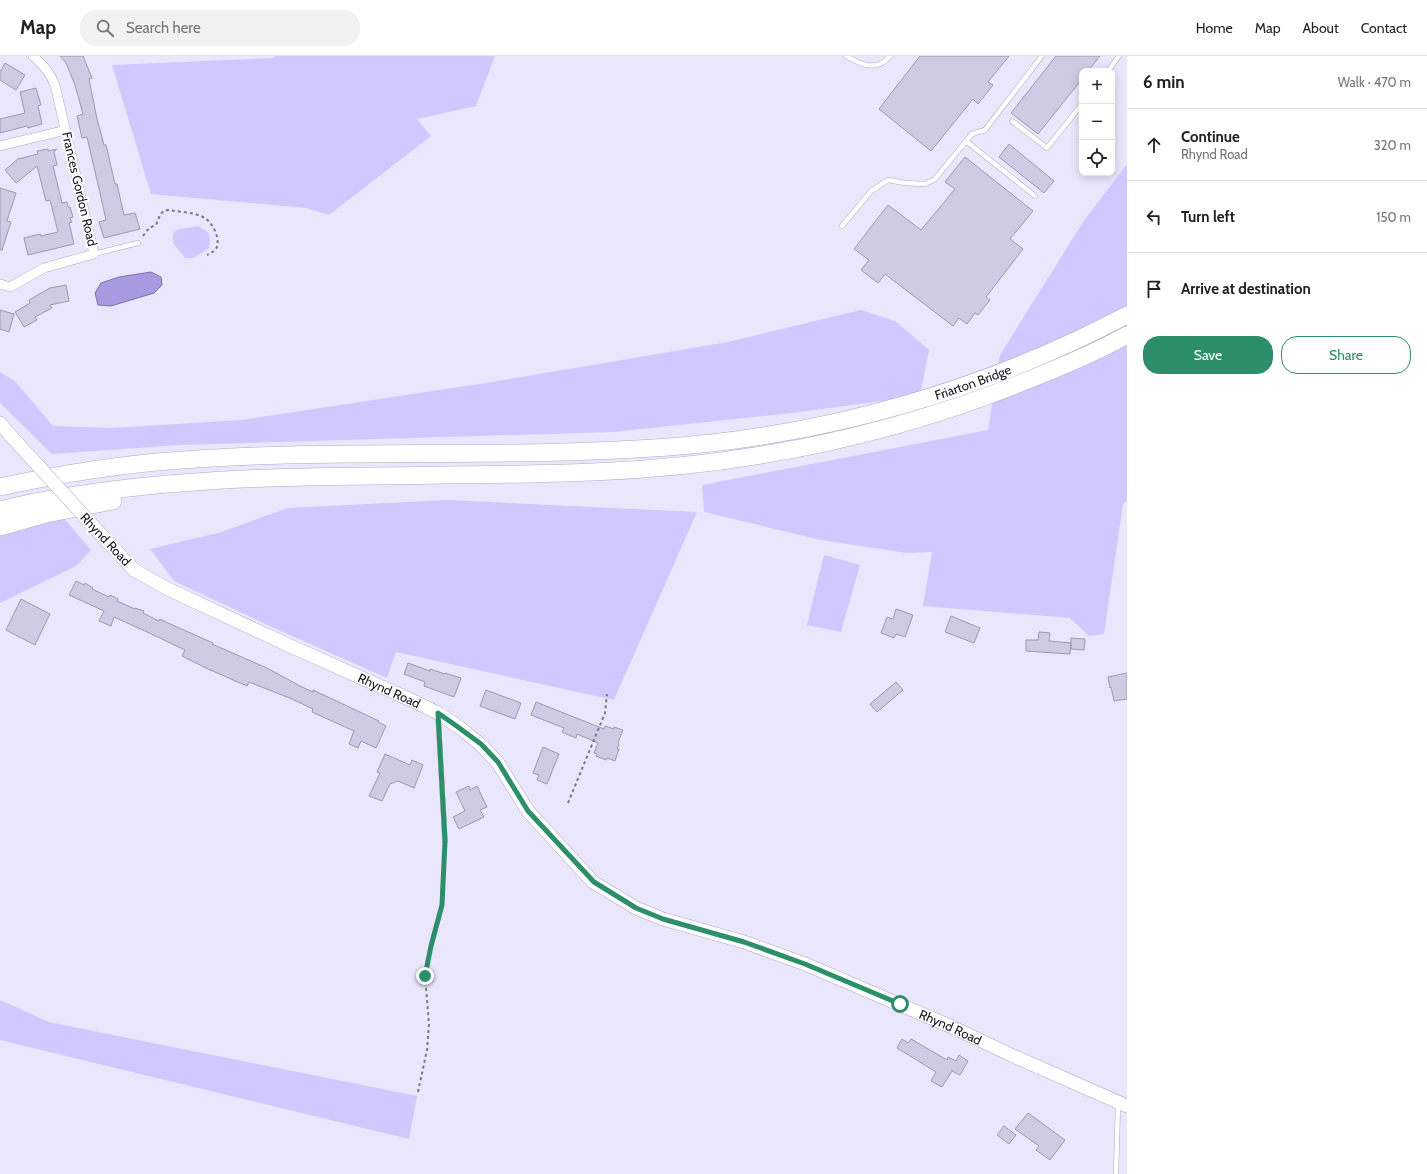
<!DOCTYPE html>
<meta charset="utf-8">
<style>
body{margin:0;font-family:Cabin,sans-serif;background:#f2f2f2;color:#202124}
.controls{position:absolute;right:12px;top:12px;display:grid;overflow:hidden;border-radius:8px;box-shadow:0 2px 10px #0003}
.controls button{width:36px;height:36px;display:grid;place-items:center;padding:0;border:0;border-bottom:1px solid #e0e0e0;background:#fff;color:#202124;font:20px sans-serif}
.stop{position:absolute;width:12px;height:12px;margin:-9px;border:3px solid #2c8f69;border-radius:50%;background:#fff}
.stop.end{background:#2c8f69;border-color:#fff;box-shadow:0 1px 4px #0008}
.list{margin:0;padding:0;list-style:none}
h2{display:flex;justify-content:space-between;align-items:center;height:52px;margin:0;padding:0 16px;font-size:17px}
h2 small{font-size:13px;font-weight:400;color:#757577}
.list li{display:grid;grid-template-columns:26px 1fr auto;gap:12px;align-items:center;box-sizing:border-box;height:72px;padding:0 16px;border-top:1px solid #e0e0e0}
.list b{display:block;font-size:15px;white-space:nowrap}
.list p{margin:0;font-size:13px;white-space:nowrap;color:#757577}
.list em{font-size:13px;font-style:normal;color:#757577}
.actions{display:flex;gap:8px;padding:12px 16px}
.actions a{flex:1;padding:9px 0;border:1px solid #2c8f69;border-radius:16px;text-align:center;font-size:14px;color:#2c8f69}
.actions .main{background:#2c8f69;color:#fff}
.icon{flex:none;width:22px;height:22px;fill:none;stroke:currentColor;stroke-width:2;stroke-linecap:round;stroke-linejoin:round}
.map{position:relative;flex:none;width:1127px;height:1118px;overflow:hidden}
header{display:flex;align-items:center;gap:24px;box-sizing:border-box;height:56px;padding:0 20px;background:#fff;border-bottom:1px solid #e0e0e0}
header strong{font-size:19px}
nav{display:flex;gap:22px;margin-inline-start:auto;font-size:14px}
.search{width:280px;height:36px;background:#f2f2f2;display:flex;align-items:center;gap:10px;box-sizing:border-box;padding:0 14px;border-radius:16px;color:#757577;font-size:15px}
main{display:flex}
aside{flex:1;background:#fff}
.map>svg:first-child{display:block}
.green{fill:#d1c8ff}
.water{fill:#a89ae0;stroke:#7d73a6}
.building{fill:#cfcbe5;stroke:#9c99b1}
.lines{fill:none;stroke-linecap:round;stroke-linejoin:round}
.lane-casing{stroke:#ada9c2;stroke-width:5.5}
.street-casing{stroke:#ada9c2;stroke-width:10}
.secondary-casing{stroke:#ada9c2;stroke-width:14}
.highway-casing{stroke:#ada9c2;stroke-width:18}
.path{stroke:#7b7987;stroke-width:2;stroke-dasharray:3 3;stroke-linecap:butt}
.lane{stroke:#fff;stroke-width:4.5}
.street{stroke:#fff;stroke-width:9}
.secondary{stroke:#fff;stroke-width:13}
.highway{stroke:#fff;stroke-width:17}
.secondary-bridge-casing{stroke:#ada9c2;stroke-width:14;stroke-linecap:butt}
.secondary-bridge{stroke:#fff;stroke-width:13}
.route{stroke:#2c8f69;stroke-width:5}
.labels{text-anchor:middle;stroke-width:4;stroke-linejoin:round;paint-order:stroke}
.street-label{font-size:13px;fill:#181720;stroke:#fff}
</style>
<header>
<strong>Map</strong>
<div class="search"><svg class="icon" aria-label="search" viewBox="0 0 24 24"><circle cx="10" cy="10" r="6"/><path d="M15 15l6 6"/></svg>Search here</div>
<nav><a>Home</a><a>Map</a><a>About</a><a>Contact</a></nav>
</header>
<main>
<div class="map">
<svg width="1127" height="1118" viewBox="0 0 1127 1118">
<rect width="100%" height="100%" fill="#eae7fc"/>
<path class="green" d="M275,0H495L476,50L417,63L431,80L329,159L306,152L151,138L112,9L273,2Z
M1127,108V445L1123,448L1104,578L1089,580L1070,562L923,550L932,496L907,497L821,484L704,456L702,429L988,374L1000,299L1083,166Z
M198,170L209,177L210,185L209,192L194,202H185L173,187V177L179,173Z
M861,254L895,265L929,294L920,340L792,357L613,376L180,389L52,398L0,347V316L15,325L53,370L112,372L241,364L492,326L728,286Z
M448,444L697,456L614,644L396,596L387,622L274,572L174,525L150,493L218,477L288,452Z
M62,460L91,494L76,510L0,547V480Z
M824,499L860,509L841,576L807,569Z
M0,944L49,966L417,1040L409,1083L0,984Z"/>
<path class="water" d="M151,216L161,221L162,229L154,237L111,250L98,249L95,237L101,227L119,221Z"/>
<path class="building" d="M60,0H83L92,22L89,23L97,63L104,89H106L115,128H117L124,159L135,157L140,173L104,182L99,166L106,164L100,137L87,81L82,82L77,60L83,58L75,29L66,7Z
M920,0H1009L988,26L993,29L978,48L973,43L931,95L879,53Z
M1056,0H1100L1088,15H1082V23L1038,78L1011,57Z
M5,7L25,19L16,34L0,24V16Z
M36,32L41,49L38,50L42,68L28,72L27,70L0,77V63L25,57L20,36Z
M1009,88L1054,125L1044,137L999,101Z
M48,93V95L57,93L54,96L57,109L53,110L62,147L67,146L68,151H70L73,161L70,162L72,166L69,167L74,188L28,199L24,182L40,178L41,180L58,176L50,144L46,145L37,110L16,127L5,114L18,103L38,98L37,95Z
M965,101L1033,155L1010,183L1023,193L986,241L990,244L978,259L975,257L967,268L959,262L953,270L885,218L878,227L861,214L869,204L854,193L888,149L921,174L955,133L945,126Z
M0,132L16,137L7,165L11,166L2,194H0Z
M66,229L69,245L50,249L52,252L35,261L37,264L24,271L15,256L30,247L29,244L50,232Z
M0,254L14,258L9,276L0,273Z
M76,525L84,529L85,527L93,532L92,533L109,541L110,539L118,543L117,545L135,553V552L144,555L143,557L159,565L160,563L166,566L213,587L212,588L267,612L302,631L313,636V634L379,665L378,666L386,670L376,692L361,685L358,692L349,688L354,675L312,656L313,653L292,643L249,626L247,630L208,613L182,600L185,594L145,575L114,561L111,570L99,565L104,555L69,539Z
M21,543L50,558L35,589L6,574Z
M896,553L913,559L905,581L896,578L894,582L881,577L887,561L893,563Z
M951,560L980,572L974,587L945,576Z
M1039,576L1050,577L1049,585L1071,587L1070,598L1026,595V584H1038Z
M1071,582L1085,583L1084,594L1071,593Z
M408,607L430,615V613L445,618V617L461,622L454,641L424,630L425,626L404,618Z
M1127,617V643L1114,645L1111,631L1110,632L1108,621Z
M896,626L903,634L877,656L870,648Z
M486,634L521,647L515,663L480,650Z
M536,646L604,673L605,670L614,673V671L623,674L618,687L619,688L617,693H619L615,705L607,702L606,704L596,700L597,698L594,697L598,687L577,678L576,682L562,676L564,672L531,659Z
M543,691L559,698L547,728L537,724L539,719L533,717Z
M385,698L410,709L412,704L423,709L414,732L398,725L390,728L382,745L369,740L380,717L377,716Z
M469,730L470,734L477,730L487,751L480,754L484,761L459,773L453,761L465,755L456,736Z
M902,983L908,987L911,983L947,1004L948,1001L956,1005L959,999L968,1005L960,1019L952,1015L942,1031L931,1025L936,1016L897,992Z
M1028,1057L1065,1084L1050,1104L1036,1094L1039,1090L1015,1073Z
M1004,1070L1016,1079L1009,1088L997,1079Z"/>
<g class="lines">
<g class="lane-casing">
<path id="lane" d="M846,0C862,9 877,16 890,0
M1108,15L1119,0
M1012,65L1047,92L1082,48
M966,85L1035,140
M842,170L871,135L888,124L905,127L925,128L935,123L972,78L985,74L1042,0
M94,198L138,187
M438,659L445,785
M1116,1118L1118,1048"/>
</g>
<g class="street-casing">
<path id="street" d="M0,90L66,74
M0,228L10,231L44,212L94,198L55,29C50,16 43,9 33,0"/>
</g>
<g class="secondary-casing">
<g id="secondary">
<path d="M0,367L10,379"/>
<path id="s1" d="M107,485L134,514L168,533L288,589L409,643L438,657L459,671L481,689L498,707L528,755L593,826L636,852L663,863L744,886L805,908L950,970L1011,999L1127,1050"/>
</g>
</g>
<g class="highway-casing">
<g id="highway">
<path id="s2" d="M0,431C60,418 121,408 183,404C345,392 507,403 669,391C828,379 985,334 1127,259"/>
<path d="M0,454C39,444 79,438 120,433C277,414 435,423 593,416C746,410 897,379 1038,320C1068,308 1098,295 1127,279"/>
<path d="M0,471L46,458L113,445"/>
</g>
</g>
<path class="path" d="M143,180L149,172L156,169C159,162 160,155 168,154C179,156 193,156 203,161C212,165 220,181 217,191C215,195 211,197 207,199
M568,747L605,657L607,638
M418,1036L427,994L429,968L425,920L431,890L442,849L444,793"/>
<use href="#lane" class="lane"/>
<use href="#street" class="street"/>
<use href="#secondary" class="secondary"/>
<use href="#highway" class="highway"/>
<g class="secondary-bridge-casing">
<path id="secondary-bridge" d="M10,379L107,485"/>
</g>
<use href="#secondary-bridge" class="secondary-bridge"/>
</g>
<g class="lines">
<path class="route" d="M425,920L431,890L442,849L445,785L438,657L458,671L481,688L498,706L528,755L594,826L636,852L663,863L744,886L805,908L900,948"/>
</g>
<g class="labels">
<g class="street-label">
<text transform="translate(80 133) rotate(77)" y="5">Frances Gordon Road</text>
<text dy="5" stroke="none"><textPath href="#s2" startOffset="983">Friarton Bridge</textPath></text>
<text transform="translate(106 483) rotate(47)" y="5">Rhynd Road</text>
<text dy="5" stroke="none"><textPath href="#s1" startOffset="322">Rhynd Road</textPath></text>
<text dy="5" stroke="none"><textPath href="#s1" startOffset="994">Rhynd Road</textPath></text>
</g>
</g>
</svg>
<div class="controls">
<button>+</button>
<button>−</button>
<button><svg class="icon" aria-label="locate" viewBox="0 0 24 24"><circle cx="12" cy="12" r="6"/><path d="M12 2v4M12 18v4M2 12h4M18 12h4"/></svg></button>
</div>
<div class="stop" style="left:900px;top:948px"></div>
<div class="stop end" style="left:425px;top:920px"></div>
</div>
<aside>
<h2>6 min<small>Walk · 470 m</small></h2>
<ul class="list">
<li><svg class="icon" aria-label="ahead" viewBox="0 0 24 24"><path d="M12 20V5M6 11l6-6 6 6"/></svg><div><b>Continue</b><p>Rhynd Road</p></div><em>320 m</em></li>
<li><svg class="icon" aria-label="left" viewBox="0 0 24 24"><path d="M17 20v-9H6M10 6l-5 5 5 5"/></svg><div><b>Turn left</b></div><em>150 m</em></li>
<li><svg class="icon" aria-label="arrive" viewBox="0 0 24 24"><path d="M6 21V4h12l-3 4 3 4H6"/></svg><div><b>Arrive at destination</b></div></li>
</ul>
<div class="actions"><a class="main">Save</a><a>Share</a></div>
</aside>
</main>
